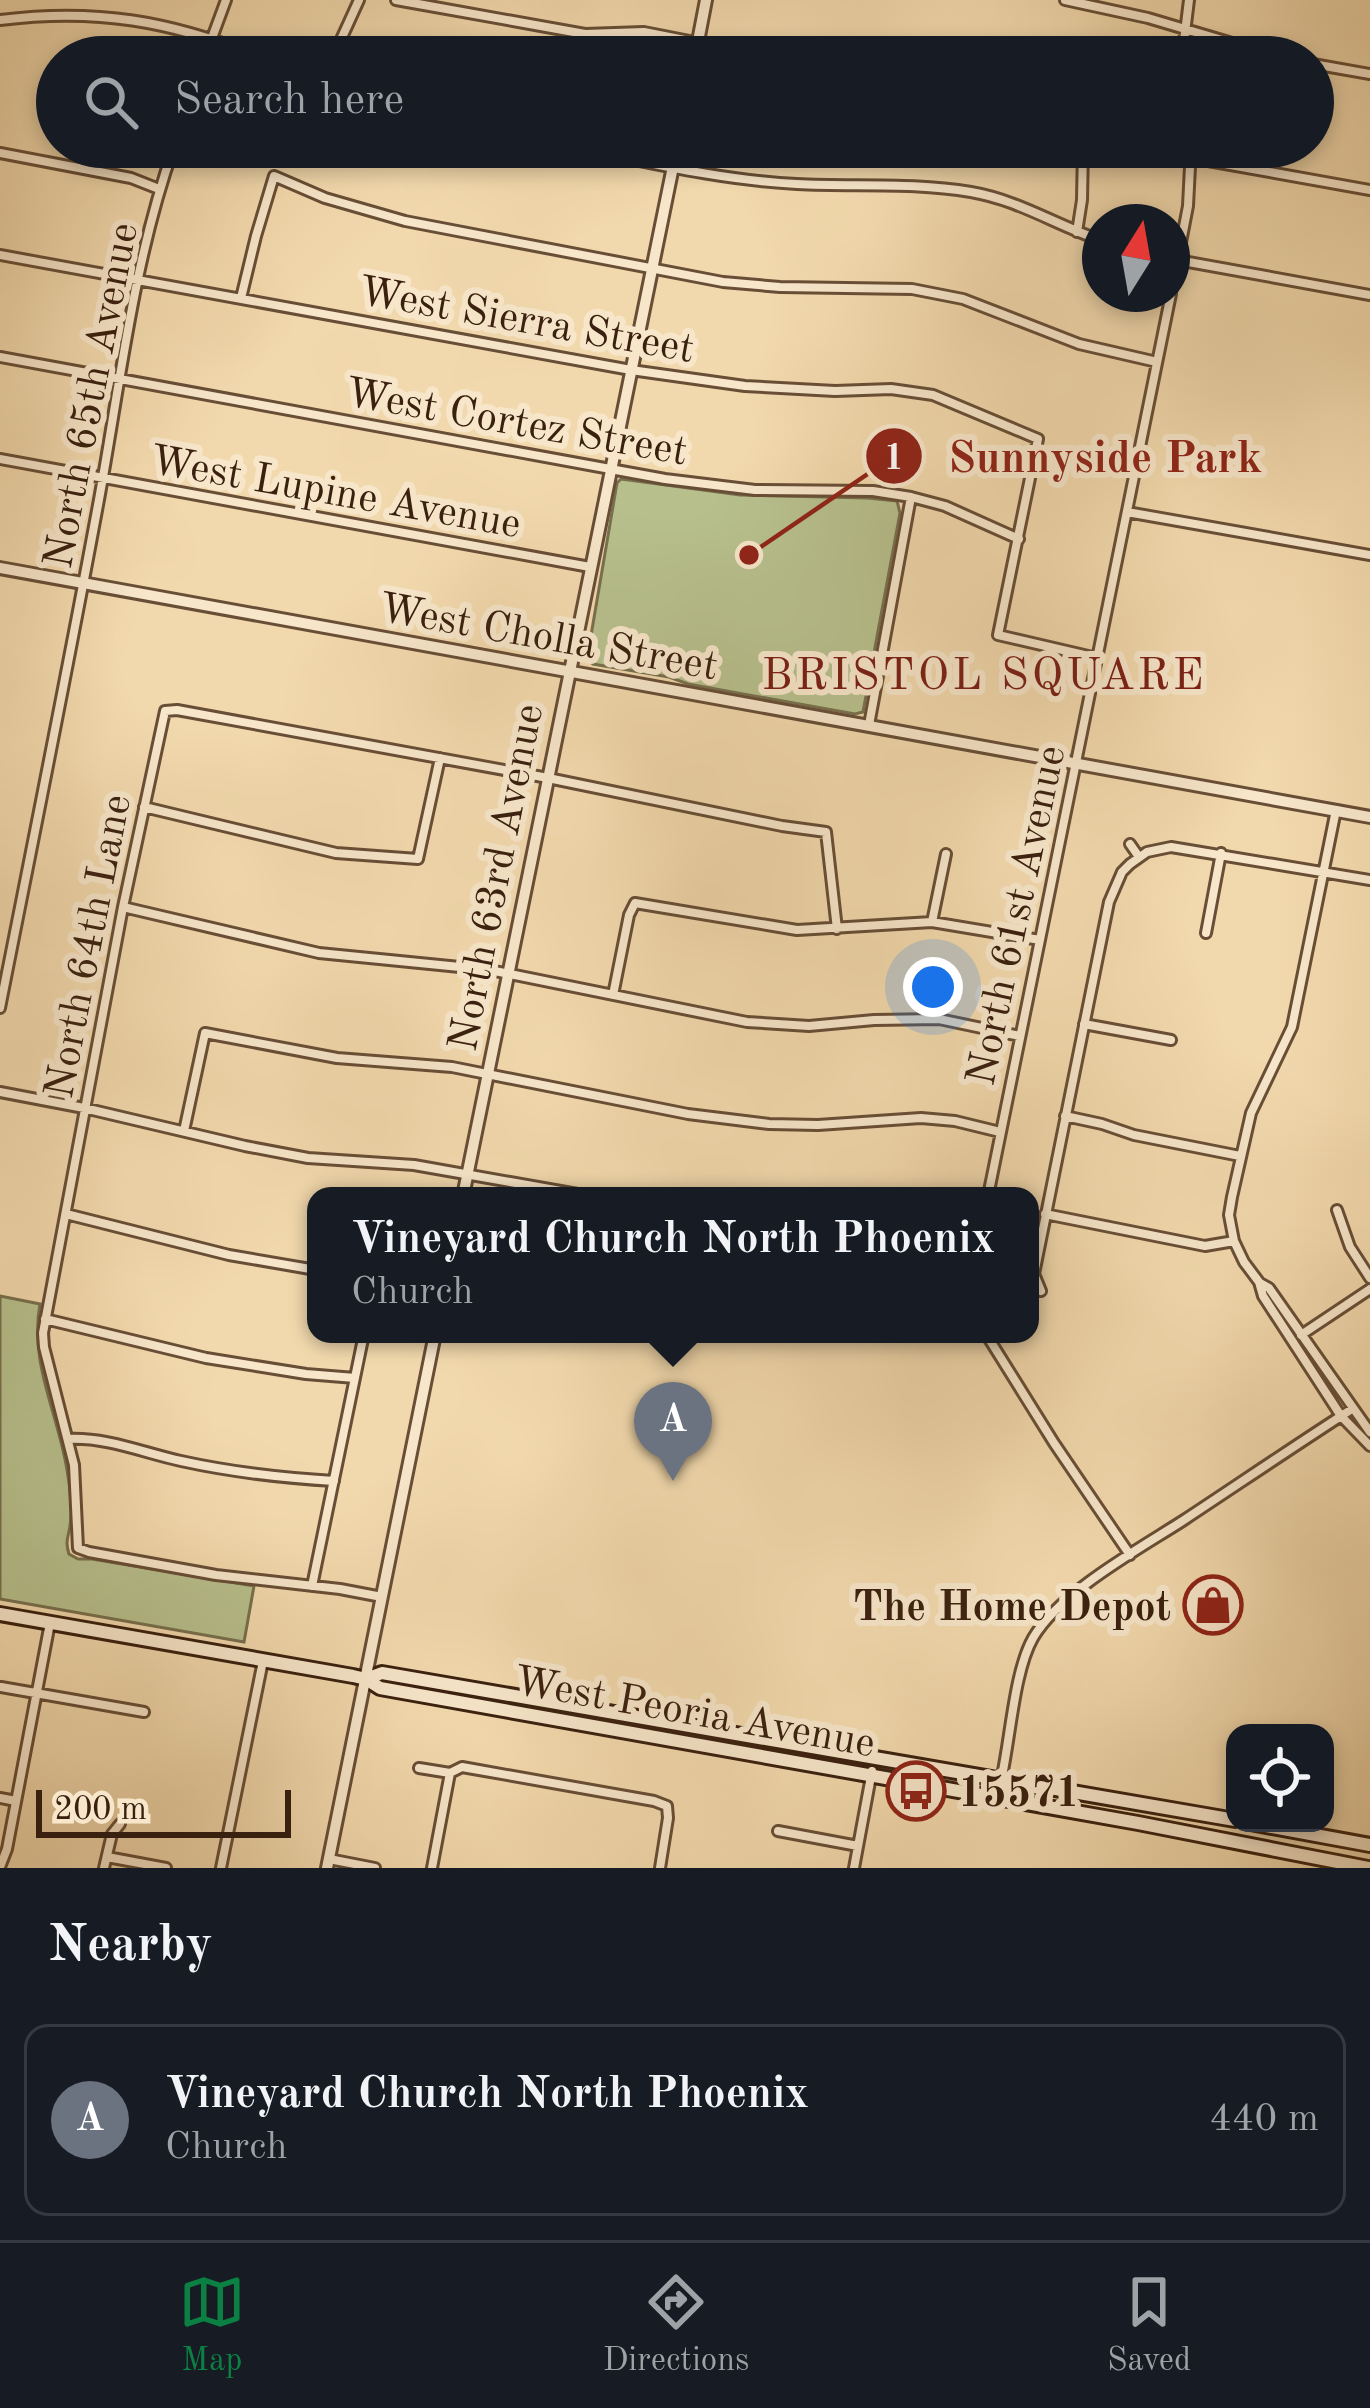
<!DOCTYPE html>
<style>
body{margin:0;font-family:"Old Standard TT",serif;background:#20242c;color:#f1f3f6}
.controls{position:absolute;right:36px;bottom:36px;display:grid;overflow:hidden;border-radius:24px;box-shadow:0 6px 18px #0003}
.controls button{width:108px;height:108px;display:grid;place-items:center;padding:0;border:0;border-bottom:3px solid #363941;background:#171b24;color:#f1f3f6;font:60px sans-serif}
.compass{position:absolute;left:1082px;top:204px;width:108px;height:108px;border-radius:50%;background:#171b24;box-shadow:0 6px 18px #0003;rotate:11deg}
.scale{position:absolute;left:36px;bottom:30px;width:255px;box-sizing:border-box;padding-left:12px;border:6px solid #3a200f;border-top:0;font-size:33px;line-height:42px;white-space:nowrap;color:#3a200f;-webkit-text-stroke:9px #f7e6ca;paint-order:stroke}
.you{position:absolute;left:933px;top:987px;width:42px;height:42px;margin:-30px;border:9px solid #fff;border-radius:50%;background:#1a73e8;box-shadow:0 0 0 18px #1a73e833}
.badge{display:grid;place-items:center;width:78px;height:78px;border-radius:50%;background:#0b8043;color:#fff;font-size:39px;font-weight:700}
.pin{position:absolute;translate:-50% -99px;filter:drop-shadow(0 3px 6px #0008)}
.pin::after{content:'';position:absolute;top:63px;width:42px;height:36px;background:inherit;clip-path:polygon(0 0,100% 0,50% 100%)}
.popup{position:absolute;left:307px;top:1187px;width:732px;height:156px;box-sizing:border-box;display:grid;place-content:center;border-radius:24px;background:#171b24;filter:drop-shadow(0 3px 9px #0005);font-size:39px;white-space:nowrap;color:#9ea1a6}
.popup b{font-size:45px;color:#f1f3f6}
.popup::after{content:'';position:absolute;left:50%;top:100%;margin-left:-24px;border:24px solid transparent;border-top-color:#171b24}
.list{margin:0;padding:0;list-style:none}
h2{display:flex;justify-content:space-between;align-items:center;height:156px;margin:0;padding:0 48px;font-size:51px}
h2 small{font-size:39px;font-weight:400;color:#9ea1a6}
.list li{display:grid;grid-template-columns:78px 1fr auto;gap:36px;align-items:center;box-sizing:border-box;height:192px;margin:0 24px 24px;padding:0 24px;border:3px solid #363941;border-radius:24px}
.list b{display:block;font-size:45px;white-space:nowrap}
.list p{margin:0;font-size:39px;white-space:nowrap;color:#9ea1a6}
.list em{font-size:39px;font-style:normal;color:#9ea1a6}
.icon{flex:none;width:66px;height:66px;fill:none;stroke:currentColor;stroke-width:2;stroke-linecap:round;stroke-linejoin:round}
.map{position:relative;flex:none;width:1370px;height:1868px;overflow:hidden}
.search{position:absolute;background:#171b24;box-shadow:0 6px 18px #0003;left:36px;right:36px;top:36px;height:132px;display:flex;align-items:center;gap:30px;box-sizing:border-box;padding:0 42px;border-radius:66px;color:#9ea1a6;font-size:45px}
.sheet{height:372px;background:#171b24}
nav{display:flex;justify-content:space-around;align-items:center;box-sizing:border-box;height:168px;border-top:3px solid #363941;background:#171b24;font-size:33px;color:#9ea1a6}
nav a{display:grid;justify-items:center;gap:6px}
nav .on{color:#0b8043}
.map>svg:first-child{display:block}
.green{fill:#b7c08d;stroke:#78704e;stroke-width:3}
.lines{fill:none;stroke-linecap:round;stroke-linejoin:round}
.minor-casing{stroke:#684e36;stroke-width:14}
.tertiary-casing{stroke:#684e36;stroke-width:16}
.secondary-casing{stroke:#3a200f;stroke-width:18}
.minor{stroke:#f7e6ca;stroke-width:8}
.tertiary{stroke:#f7e6ca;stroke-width:10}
.secondary{stroke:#f7e6ca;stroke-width:12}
.labels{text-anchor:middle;stroke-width:12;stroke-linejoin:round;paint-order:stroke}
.street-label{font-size:42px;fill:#3a200f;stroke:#f7e6ca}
.poi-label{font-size:42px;font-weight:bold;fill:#3a200f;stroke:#f7e6ca;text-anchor:end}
.neighbourhood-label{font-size:45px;letter-spacing:3px;fill:#7a1f14;stroke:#f7e6ca}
.leader{fill:none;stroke:#8f2418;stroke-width:4.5}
.callout-dot{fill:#8f2418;stroke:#f7e6ca;stroke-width:4.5}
.mark-label{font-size:36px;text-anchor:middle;font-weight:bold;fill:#fff}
.callout-label{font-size:45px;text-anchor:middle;font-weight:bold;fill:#8f2418;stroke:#f7e6ca;stroke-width:12;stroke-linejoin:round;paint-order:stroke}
</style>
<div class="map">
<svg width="1370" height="1868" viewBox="0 0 1370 1868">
<rect width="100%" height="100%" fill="#f2d9ad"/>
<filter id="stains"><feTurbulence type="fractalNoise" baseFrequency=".00167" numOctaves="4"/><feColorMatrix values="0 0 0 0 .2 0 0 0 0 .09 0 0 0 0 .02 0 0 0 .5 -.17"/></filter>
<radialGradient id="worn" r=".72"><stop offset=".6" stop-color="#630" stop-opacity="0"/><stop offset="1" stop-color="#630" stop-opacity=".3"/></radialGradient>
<path class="green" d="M621,479L740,495L867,498L897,501L900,513L863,712L855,714L688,684L669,677L593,664L587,659L617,483Z
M0,1296L40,1304C29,1363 58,1413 67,1470C70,1487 73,1509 70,1526C68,1538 65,1542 69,1554L78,1559H92L254,1586L244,1642L0,1599Z"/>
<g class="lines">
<g class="minor-casing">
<path id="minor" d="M396,0L585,34L644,32L771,57
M1065,0L1148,18L1279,57
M0,20C96,8 171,21 260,57
M205,57L226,0
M333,57L359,0
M1182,57L1189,0
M1313,64L1370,74
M570,147C646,162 720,180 797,184C855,187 913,182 971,192C1018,200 1056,225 1100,240
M0,153L131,178L159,189
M1191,158L1370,190
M1077,232L1082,200L1083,147
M0,255L631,370L745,386L835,391L891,389L933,395L1038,439L998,635L1097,658
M1172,259L1370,295
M1172,289L1188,206L1191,147
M241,298L256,236L274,176L325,198L405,221L723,282L780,287L912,289L963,299L1079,344L1157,362
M0,357L665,479L755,490L873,491L911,497L945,506L1019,539
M0,459L590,567
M1127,512L1370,555
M869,725L911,497
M144,807L336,853L418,859L440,758
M1336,810L1292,1027L1251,1113L1232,1197L1229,1215L1234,1241L1244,1262L1259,1282L1263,1296L1341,1416L1370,1446
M1130,844L1139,857
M123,907L319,953L490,970L747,1022L809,1026L874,1020L939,1019L1020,1036
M932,922L946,854
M1206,933L1221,853
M613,995L629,915L635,903L797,930L932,922L1040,940
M0,1008C33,841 67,673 98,505C120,386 133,262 174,147
M1084,1024L1171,1040
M0,1092L84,1108L245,1146L308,1158L414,1165L589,1196
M1065,1116L1102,1124L1134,1135L1240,1156
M184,1131L205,1033L337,1058L452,1067L688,1114L769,1124L818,1125L921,1118L955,1121L1000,1132
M988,1196L1171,294
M1337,1210L1350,1247L1370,1278
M66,1214L229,1255L316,1270
M1045,1214L1205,1246L1234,1241
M1260,1283L1269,1288L1370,1432
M1041,1291L1034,1274L1109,902L1122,872L1130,864L1147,852L1171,847L1370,880
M45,1319L206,1358L306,1374L355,1378
M986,1334L1054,1443L1130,1555
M1301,1335L1370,1289
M68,1439C107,1437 144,1453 181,1461C231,1472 283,1478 334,1481
M312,1586L364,1334
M382,1597L340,1589L216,1575L89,1552L78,1548L74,1465L44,1347L43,1333L123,907L165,711L177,710L548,778L782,826L826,832L837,929
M1,1687L144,1712
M419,1768L450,1773
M0,1798L16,1801
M997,1798C1010,1753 1012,1675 1033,1638C1060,1592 1139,1549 1184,1520C1240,1483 1296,1445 1352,1409
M778,1831L858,1846
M107,1857L166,1868
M329,1859L375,1868
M0,1867L7,1849L50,1623
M104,1868L112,1834L120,1824
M221,1868L263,1661
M432,1868L450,1773L462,1767L654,1801L667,1806L668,1818L660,1868
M854,1868L872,1771"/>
</g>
<g class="tertiary-casing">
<path id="tertiary" d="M695,57L706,0
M0,568L1370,817
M463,1196L677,147
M327,1868L435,1334"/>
</g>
<g class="secondary-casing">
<path id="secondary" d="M0,1614L353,1676L366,1679L380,1688L1138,1823L1368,1868
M366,1679L382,1673L1235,1820
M1250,1823L1370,1845"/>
</g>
<use href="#minor" class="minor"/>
<use href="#tertiary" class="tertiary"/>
<use href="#secondary" class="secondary"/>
</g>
<defs>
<g id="shop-ring" transform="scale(3)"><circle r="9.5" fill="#f7e6ca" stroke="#8f2418" stroke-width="1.5"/><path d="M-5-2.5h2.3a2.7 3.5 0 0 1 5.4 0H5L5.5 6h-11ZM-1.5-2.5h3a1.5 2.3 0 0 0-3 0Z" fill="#8f2418"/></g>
<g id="bus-ring" transform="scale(3)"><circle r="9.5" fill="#f7e6ca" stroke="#8f2418" stroke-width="1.5"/><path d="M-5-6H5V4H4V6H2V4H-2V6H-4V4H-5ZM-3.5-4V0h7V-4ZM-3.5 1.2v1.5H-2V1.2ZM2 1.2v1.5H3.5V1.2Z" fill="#8f2418"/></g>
</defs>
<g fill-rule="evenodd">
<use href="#shop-ring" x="1213" y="1605"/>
<use href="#bus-ring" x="916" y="1791"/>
</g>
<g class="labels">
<g class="street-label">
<text transform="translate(527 318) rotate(10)" y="15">West Sierra Street</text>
<text transform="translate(89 395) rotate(-79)" y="15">North 65th Avenue</text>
<text transform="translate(517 420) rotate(10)" y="15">West Cortez Street</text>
<text transform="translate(336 490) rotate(10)" y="15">West Lupine Avenue</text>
<text transform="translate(549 635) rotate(10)" y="15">West Cholla Street</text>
<text transform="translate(494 877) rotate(-79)" y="15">North 63rd Avenue</text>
<text transform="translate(1014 915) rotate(-78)" y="15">North 61st Avenue</text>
<text transform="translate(86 946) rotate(-79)" y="15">North 64th Lane</text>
<text transform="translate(695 1710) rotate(10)" y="15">West Peoria Avenue</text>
</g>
<g class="poi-label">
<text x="1171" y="1620">The Home Depot</text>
<text x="958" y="1806" text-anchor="start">15571</text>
</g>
<g class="neighbourhood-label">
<text x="984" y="689">BRISTOL SQUARE</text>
</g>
</g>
<path class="leader" d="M749 555L894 456"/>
<g class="callout-dot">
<circle cx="749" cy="555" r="12"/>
<circle cx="894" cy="456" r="30"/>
</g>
<g class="mark-label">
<text x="894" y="469">1</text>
</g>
<g class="callout-label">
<text x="1105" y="472">Sunnyside Park</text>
</g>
<rect width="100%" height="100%" filter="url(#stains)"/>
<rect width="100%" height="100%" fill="url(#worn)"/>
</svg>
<div class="controls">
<button><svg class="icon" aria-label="locate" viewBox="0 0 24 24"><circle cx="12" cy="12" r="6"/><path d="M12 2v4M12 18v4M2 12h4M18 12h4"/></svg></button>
</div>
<svg class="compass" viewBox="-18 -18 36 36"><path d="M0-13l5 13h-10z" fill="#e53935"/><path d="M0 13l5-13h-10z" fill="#9ea1a6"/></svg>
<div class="scale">200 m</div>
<div class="you"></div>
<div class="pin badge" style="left:673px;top:1481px;background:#6b7280">A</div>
<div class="popup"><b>Vineyard Church North Phoenix</b>Church</div>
<div class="search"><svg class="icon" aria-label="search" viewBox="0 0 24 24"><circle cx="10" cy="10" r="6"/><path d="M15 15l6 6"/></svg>Search here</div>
</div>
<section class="sheet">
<h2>Nearby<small></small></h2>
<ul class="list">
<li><span class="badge" style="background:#6b7280">A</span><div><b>Vineyard Church North Phoenix</b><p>Church</p></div><em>440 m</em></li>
</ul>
</section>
<nav>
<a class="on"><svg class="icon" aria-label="map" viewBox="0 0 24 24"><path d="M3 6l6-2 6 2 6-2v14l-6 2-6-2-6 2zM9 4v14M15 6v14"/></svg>Map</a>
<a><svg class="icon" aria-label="directions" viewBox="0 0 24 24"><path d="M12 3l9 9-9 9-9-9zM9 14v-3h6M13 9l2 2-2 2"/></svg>Directions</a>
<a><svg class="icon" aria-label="saved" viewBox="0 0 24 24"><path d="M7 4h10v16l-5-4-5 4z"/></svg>Saved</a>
</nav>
